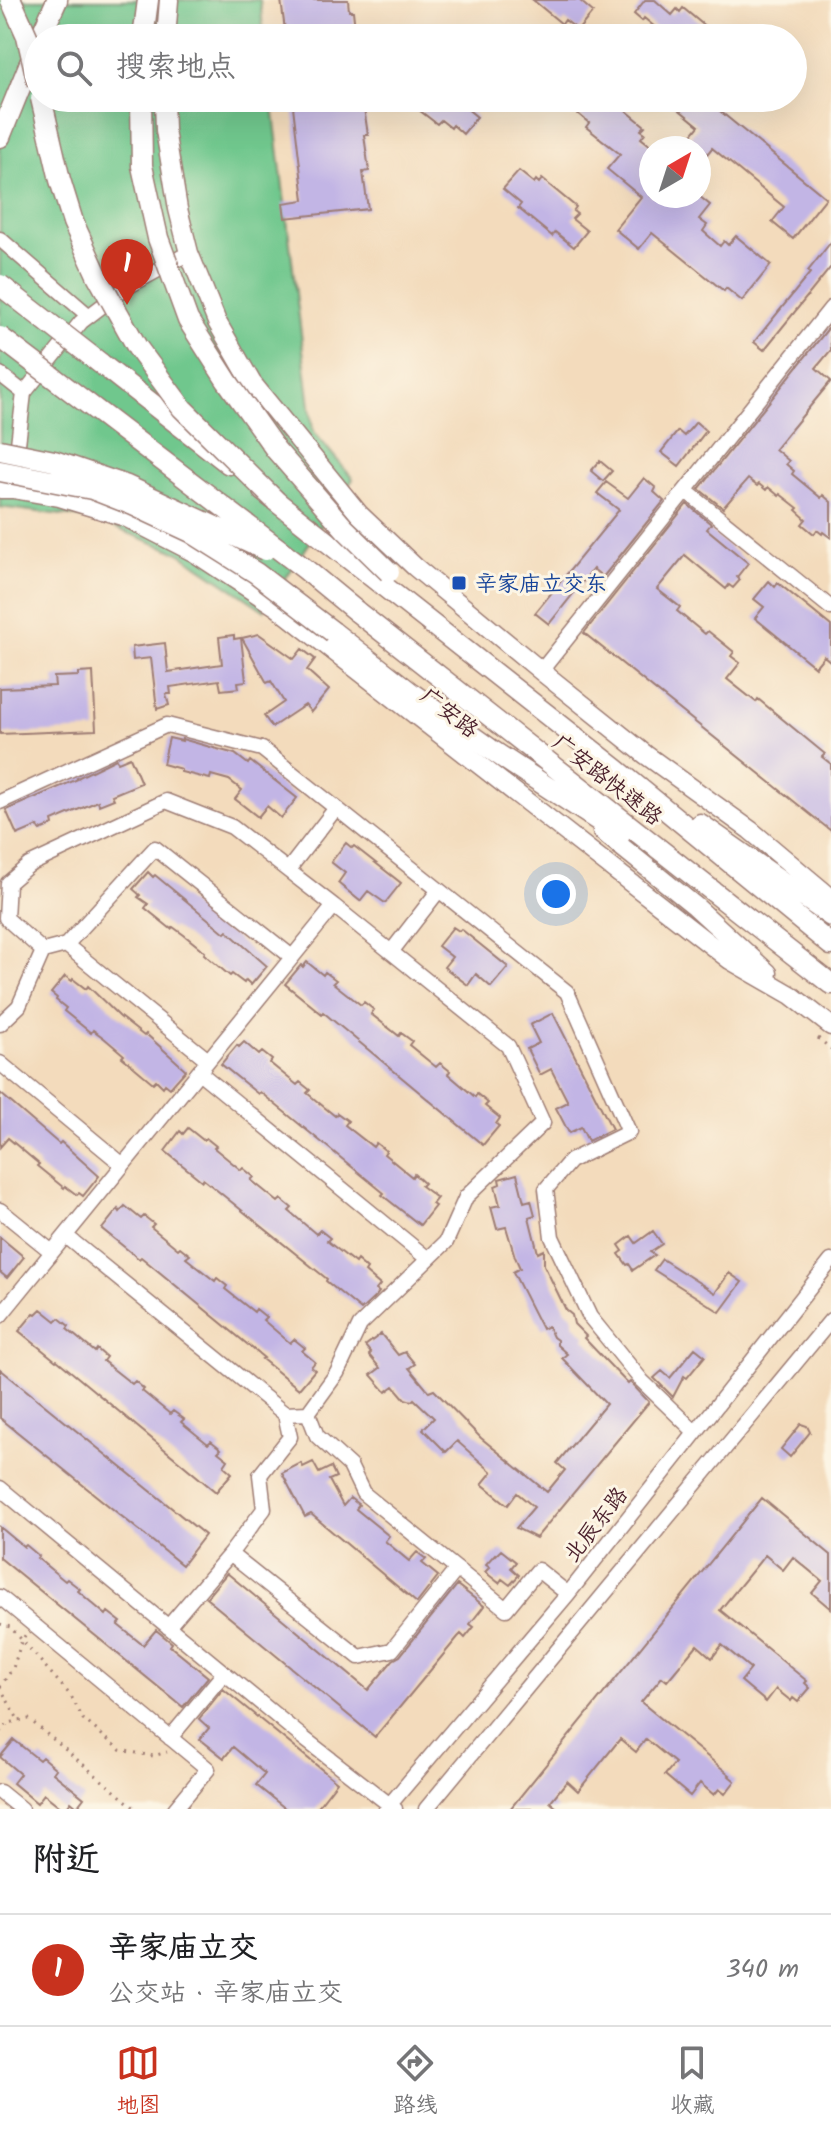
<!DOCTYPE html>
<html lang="zh">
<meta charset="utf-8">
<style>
body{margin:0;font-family:Kalam,"LXGW WenKai TC",sans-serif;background:#f2f2f2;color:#202124}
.compass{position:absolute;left:639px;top:136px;width:72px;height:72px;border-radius:50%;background:#fff;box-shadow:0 8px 32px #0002;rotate:39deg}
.you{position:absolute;left:556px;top:894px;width:28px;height:28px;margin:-20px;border:6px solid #fff;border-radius:50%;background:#1a73e8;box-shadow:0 0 0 12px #1a73e833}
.badge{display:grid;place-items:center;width:52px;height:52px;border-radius:50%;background:#c8321e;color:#fff;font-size:26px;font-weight:700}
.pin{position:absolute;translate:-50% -66px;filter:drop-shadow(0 2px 4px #0008)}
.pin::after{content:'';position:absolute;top:42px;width:28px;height:24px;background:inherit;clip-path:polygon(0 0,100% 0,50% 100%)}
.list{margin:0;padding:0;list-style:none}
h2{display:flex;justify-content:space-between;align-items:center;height:104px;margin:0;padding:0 32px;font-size:34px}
h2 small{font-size:26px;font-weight:400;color:#757577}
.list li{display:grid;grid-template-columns:52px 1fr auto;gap:24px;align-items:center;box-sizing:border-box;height:112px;padding:0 32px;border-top:2px solid #e0e0e0}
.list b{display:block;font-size:30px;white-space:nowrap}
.list p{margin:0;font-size:26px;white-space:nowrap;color:#757577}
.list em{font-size:26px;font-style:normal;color:#757577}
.icon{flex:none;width:44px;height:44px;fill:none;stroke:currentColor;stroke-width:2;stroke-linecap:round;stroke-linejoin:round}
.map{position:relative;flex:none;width:831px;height:1809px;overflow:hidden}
.search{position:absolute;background:#fff;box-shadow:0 8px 32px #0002;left:24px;right:24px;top:24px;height:88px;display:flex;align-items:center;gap:20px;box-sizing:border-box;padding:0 28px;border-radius:44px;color:#757577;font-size:30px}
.sheet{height:216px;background:#fff}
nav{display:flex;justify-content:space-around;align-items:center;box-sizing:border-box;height:112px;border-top:2px solid #e0e0e0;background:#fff;font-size:22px;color:#757577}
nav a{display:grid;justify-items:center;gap:4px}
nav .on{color:#c8321e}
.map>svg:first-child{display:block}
.green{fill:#70c78d;stroke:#5d735c;stroke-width:2}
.building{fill:#c2b5e5}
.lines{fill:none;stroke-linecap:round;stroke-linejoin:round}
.minor-casing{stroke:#9e7d74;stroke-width:17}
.major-casing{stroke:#9e7d74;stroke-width:21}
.highway-casing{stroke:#9e7d74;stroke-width:23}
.path{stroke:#9e7d74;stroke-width:3;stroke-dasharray:2 6;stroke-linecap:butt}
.minor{stroke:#fff;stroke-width:14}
.major{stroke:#fff;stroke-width:18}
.highway{stroke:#fff;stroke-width:20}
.highway-bridge-casing{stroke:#9e7d74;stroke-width:23;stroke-linecap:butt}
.highway-bridge{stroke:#fff;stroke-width:20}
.transit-dot{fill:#1a4fb4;stroke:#fcf5e5;stroke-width:3}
.labels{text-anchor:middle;stroke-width:6;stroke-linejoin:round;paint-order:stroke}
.transit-label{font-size:22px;fill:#164399;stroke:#fcf5e5;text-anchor:start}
.street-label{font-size:22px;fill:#4a1f2b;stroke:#fcf5e5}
</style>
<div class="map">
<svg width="831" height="1809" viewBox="0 0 831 1809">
<rect width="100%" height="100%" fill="#fcf5e5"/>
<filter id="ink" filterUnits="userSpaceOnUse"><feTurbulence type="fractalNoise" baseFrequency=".0125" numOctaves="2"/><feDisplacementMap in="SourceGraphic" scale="16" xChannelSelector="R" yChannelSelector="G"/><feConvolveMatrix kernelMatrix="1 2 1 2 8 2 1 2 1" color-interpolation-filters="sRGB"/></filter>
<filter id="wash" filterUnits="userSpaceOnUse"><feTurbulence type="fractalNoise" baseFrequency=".006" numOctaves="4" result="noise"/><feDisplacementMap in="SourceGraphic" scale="32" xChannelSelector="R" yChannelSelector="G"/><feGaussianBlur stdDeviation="1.8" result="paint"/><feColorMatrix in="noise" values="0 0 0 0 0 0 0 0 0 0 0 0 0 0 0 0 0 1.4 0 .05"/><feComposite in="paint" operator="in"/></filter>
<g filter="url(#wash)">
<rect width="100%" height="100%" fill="#f3dbbc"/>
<path class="green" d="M0,0H260L264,38H38V98H272L313,431L353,479L264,610L179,553L93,519L0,507Z"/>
<g id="blocks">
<path class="building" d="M281,0H348L349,11H353L356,38H286Z
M533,0H579L593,12L578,30L565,20L562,24Z
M645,0H655L672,15L677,9L680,12L683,8L719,38H658L662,33L644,18L642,21L634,14Z
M292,98H359L360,101H363L368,135H364L369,171L363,172L368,209L285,218L283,203L304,200Z
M414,98H454L477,117L463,134L453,125L451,128L441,120L437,124L419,110L423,105Z
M559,98H592L600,104L604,99L608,102L611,98L645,126L641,130L645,133L641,138L651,146V196H699L710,205L699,219L707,225L703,231L720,246L724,241L728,245L736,236L771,265L742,301L726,288L724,291L652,233L639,249L615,229L641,197L607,169L620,154L586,127L589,123Z
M665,98H704L826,198L793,239L772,222L784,207L712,148L699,164V148H681L699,126Z
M519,171L534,183L536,180L539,183L542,179L576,207L573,211L577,214L572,219L587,231L574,247L555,232L552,236L518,208L521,204L503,189Z
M831,242V267L764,350L754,342L810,273L808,271Z
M830,326L831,350L816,368L831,381L775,449L789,461L786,464L794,471L792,474L821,498L823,495L831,502V538L823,532L822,534L817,530L814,534L802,524L806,519L796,510L798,508L780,494L779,496L768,487L766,490L759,484L757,486L748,479L723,508L699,489Z
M696,422L706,431L679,466L661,452L678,431L684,436Z
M600,461L612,471L603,481L591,471Z
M644,478L656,488L654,492L664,501L603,577L593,569L549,624L535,613L619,510L597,493L606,482L628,498Z
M687,504L711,524L707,529L748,563L737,577L740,580L733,588L729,585L726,589L685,555L657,589L680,607L677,611L705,634L708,631L734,652L731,656L740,663L727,679L756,702L758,699L825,754L822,757L831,764V831L584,633Z
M769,581L775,587L778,583L831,626V662L824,656L815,667L755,618L764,607L754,599Z
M259,634L294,659L302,649L315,659L307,670L329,690L311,712L305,705L272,727L264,716L284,702L271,681L267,683L242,638Z
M234,635V639L241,638L246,681L238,682L239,688L221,690L219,680L170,687L171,694H166L169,705L157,709L151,658L133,660L132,647L165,643L168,672L222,664L219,637Z
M93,672L96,730L0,734V688L55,686L54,677L79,676V673Z
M169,738L182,741V739L235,754L248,764L250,761L297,798L281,818L267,806L258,817L235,799L242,790L229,780L211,775L210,779L181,772V769L163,764Z
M130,757L141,783L112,795L114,799L99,805L98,801L52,821L53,825L40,830L38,826L17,835L6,810L78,779L77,778L116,759L118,762Z
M346,843L352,848L354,846L401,883L385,903L368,891L360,901L338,883L345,873L331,862Z
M148,872L153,877L155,875L225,933L227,931L267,966L251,985L246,980L244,983L232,974L230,976L204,954L205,952L184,935L173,927L171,929L145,908L148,904L138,897L140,895L133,889Z
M453,927L459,931L461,929L508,967L491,987L476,974L468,985L444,967L452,957L438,946Z
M307,962L323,975L325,972L336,980L333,983L361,1005L364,1002L374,1010L371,1014L399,1036L401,1033L412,1041L409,1045L436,1067L440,1063L450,1071L448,1074L475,1097L477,1094L488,1103L485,1106L500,1118L496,1124L499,1126L483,1145L323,1012L322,1014L285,984L301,965L303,967Z
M65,976L72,981L73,979L86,989L88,986L120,1017L144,1036L146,1034L186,1070L170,1088L165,1084L163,1087L156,1080L153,1083L122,1057L124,1055L104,1038L93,1030L91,1033L64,1011L66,1008L56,1000L57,998L51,993Z
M553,1013L612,1129L588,1141L581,1127L569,1133L556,1108L568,1102L551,1069L540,1075L527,1049L539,1043L530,1025Z
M244,1042L259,1055L262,1052L272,1060L270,1063L297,1085L300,1082L310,1090L307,1093L335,1116L337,1113L348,1121L345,1125L373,1147L376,1143L386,1151L384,1154L412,1177L414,1174L424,1183L421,1186L437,1198L432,1204L435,1206L420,1225L382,1195L384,1193L260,1092L258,1094L221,1064L237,1045L239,1047Z
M0,1093L59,1144L61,1142L99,1176L83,1196L79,1193L77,1195L65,1186L64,1188L37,1166L39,1164L8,1138L0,1147Z
M188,1128L203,1140L206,1138L216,1146L214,1148L241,1170L243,1168L254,1177L251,1180L278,1202L281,1199L292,1208L289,1211L316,1234L320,1230L330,1238L327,1241L355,1263L357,1260L367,1269L365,1272L380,1285L376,1290L379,1292L376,1296L361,1310L326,1281L327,1279L203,1179L202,1181L165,1151L180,1131L183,1134Z
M517,1174L524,1202L531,1200L535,1215L529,1217L538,1253L544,1250V1265L566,1310L572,1315L574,1324L586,1336L584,1338L628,1384L630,1382L649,1402L536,1538L516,1528L534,1507L517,1493L508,1505L482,1484L492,1472L457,1441L446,1452L423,1429L434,1418L414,1399L412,1401L405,1399L394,1386L386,1392L371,1375L380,1368L369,1355L371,1353L365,1346L381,1334L398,1355L405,1352L415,1364L409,1368L429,1392L434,1390L481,1438L547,1492L565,1470L557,1463L606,1404L562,1358L567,1354L557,1345V1340L553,1337L548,1326L542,1329L513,1272L520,1268L515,1257L506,1227L497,1229L491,1207L500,1205L495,1186L500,1184L499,1179Z
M125,1206L141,1219L144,1216L154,1224L151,1227L178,1249L180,1247L190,1255L186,1258L215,1281L217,1278L227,1286L225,1289L254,1312L256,1309L266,1317L263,1320L290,1343L294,1339L305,1348L302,1351L315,1362L311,1367L315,1370L299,1389L262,1359L264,1358L141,1257L139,1259L102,1229L118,1209L120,1212Z
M653,1231L662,1244L650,1252L655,1255L633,1270L629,1264L627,1265L619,1254L623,1251L619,1245L631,1236L636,1243Z
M0,1237L24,1257L7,1278L0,1272Z
M662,1259L715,1293L729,1273L742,1282L720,1312L654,1270Z
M41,1309L56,1321L59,1318L69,1326L67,1329L95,1352L97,1349L106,1357L103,1361L132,1384L135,1381L144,1389L142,1391L170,1414L173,1411L184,1419L181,1422L208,1444L211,1441L221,1449L218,1452L228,1460L224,1466L232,1473L216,1492L57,1360L56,1361L19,1331L34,1313L36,1314Z
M695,1348L705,1356L687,1378L684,1376L673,1397L654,1378L662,1371L670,1378Z
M0,1369L205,1535L182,1565L0,1418Z
M801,1424L807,1426L810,1432L790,1457L781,1449Z
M313,1462L319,1473L331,1467L336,1477L329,1480L343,1506L350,1498L359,1505L356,1509L389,1536L385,1541L409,1561L417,1552L426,1559L422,1563L438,1576L417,1603L311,1514L305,1517L282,1473L301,1463L303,1467Z
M762,1498L831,1555V1609L812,1593L822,1581L793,1557L783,1570L765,1555L720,1610L807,1681L805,1683L810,1688L798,1702L793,1698L791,1701L776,1689L766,1702L741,1681L751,1669L722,1645L712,1658L697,1645L667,1681L662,1677L641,1702L730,1775L729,1776L735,1781L725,1794L719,1789L714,1795L700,1783L690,1796L665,1775L675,1763L646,1739L636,1752L620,1739L578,1791L567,1781L550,1802L558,1809H510Z
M0,1527L24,1547L26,1545L39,1556L37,1558L65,1581L67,1579L80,1589L78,1591L106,1615L108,1612L121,1622L118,1625L143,1645L156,1630L172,1643L170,1646L208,1677L183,1707L0,1558Z
M501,1550L516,1562L511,1568L519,1575L510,1585L502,1579L499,1583L485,1572L490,1567L486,1564L495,1554L496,1555Z
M227,1573L368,1690L393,1660L400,1656L457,1585L484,1606L470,1624L474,1627L465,1638L461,1634L458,1637L375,1737L206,1598Z
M223,1689L337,1782L316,1809H286L256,1785L265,1774L233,1747L224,1758L200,1739L209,1728L199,1719Z
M14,1740L39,1760L42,1757L56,1769L53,1773L84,1798L77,1807L71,1802L66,1809H63L44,1794L37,1803L13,1783L20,1774L0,1757Z"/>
</g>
</g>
<g filter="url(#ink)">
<use href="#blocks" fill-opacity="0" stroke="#9e7d74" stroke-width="2"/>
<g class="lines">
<g class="minor-casing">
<path id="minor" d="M0,239L89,316
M0,374L24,393
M16,461L24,393L81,322L127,287L189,253
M686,491L831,608
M541,671L831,308
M0,802L167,725L262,749L567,992L629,1132L570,1161L546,1189L552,1237L590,1317L642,1381L695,1432
M288,870L336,808
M66,945L208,1060
M43,951L6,918L8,883L29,865L166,801L232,827L334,906
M391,952L439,890
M0,1024L19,1006L43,951L66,945L155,848L292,957
M0,1063L123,1165
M199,1072L428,1259
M0,1210L52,1252
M66,1236L285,1414
M0,1316L334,906L508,1046L543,1123L466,1197L446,1242L360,1325L337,1373L308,1413L285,1414L290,1437L260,1475L264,1509L230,1554L168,1627
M308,1413L317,1436L350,1466L363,1493L506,1609L538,1570L568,1594
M0,1488L302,1737L395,1809
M230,1554L359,1657L392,1650L457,1569
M0,1597L208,1769L175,1809
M170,1738L224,1673
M0,1792L21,1809
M386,1809L568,1594L831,1261
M426,1809L831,1320"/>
</g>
<g class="major-casing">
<path id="major" d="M166,38L169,0
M164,98L165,130L178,209L189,253L217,322L252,383L359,514L415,567L541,671L646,755L750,830L831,898
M0,489H13L59,497L125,517L195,553L277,607L730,960L791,995L831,1026
M602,831L695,906L768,973"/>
</g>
<g class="highway-casing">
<path id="highway" d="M40,38L57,0
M143,38L148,0
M0,137L36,48
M100,363L229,464
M263,491L616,769L831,945
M356,611L831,984
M333,632L411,693L490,749L620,835
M700,824L831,916"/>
</g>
<path class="path" d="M818,1038L831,1049
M0,1624L10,1627L22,1640L71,1696L83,1719L120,1750L153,1756L167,1752
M0,1687L13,1668L22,1640L26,1634
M0,1687L19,1721
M0,1732L8,1723L29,1719L136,1809"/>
<use href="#minor" class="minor"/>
<use href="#major" class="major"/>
<use href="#highway" class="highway"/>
<g class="highway-bridge-casing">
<path id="highway-bridge" d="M11,0L27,36L38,84
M41,98L60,180L73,222L98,277L137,347L182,408L276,501
M141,98L142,166L158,238L188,320L227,381L276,450L345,529L389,572
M0,285L100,363
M0,337L305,569L356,611
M0,450L54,461L127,486L265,550
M0,471L92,489L133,505L191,532L256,573L333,632"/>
</g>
<use href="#highway-bridge" class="highway-bridge"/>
</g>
</g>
<rect class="transit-dot" x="451" y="575" width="16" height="16" rx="4"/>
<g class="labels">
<g class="transit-label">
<text x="475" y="591">辛家庙立交东</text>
</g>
<g class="street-label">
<text transform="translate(450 712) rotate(38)" y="8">广安路</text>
<text transform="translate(608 779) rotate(38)" y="8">广安路快速路</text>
<text transform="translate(595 1524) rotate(-52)" y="8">北辰东路</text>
</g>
</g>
</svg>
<svg class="compass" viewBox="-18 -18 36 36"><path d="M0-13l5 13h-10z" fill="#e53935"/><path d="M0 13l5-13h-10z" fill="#757577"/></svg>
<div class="you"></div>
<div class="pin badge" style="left:127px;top:305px">1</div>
<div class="search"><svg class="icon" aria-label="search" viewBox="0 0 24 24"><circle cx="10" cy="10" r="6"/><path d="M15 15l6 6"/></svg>搜索地点</div>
</div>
<section class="sheet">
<h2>附近<small></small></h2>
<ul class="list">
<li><span class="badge">1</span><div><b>辛家庙立交</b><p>公交站 · 辛家庙立交</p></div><em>340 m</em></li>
</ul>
</section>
<nav>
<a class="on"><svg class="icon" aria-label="map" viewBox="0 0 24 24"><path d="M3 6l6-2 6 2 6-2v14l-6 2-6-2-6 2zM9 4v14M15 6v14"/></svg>地图</a>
<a><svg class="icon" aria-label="directions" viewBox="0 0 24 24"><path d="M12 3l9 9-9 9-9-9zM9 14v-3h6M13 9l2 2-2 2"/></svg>路线</a>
<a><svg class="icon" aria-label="saved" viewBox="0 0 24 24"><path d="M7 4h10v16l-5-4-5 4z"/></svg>收藏</a>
</nav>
